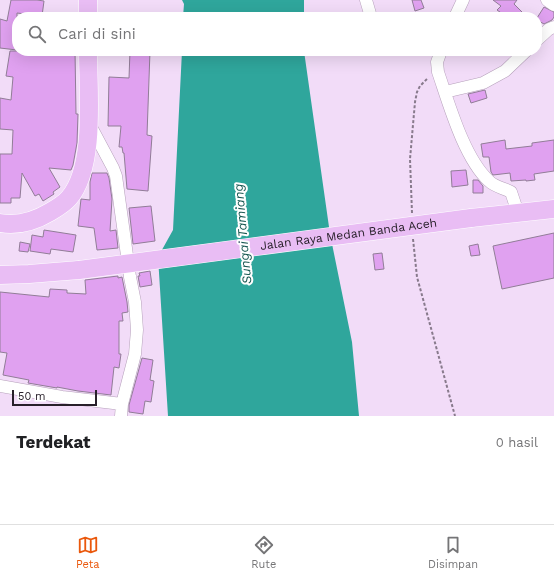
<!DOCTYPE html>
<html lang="id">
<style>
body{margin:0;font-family:"Work Sans",sans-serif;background:#f6f6f6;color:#202124}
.scale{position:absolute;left:12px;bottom:10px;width:85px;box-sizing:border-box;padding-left:4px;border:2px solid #28202a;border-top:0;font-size:11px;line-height:14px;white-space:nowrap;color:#28202a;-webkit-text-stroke:3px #fff;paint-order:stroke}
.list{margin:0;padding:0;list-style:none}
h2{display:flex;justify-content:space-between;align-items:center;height:52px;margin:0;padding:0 16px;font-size:17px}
h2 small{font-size:13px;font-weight:400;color:#757577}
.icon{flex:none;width:22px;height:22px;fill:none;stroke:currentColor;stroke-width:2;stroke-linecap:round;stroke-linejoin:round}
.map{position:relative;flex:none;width:554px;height:416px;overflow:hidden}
.search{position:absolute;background:#fff;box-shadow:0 4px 16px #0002;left:12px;right:12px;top:12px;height:44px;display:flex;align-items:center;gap:10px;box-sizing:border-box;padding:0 14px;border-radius:16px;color:#757577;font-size:15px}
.sheet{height:108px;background:#fff}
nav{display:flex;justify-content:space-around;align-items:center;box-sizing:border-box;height:56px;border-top:1px solid #e0e0e0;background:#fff;font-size:11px;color:#757577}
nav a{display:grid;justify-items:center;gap:2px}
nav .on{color:#ea580c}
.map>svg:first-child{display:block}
.water{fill:#2fa69c}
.building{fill:#e0a1f0;stroke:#917d97}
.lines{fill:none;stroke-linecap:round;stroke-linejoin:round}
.minor-casing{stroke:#b6a1bb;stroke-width:13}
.highway-casing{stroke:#fff;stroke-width:19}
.path{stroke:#887a8c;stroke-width:2;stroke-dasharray:3 2;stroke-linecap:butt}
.minor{stroke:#fff;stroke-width:12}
.highway{stroke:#e9bdf4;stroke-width:18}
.highway-bridge-casing{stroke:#fff;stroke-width:19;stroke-linecap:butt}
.highway-bridge{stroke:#e9bdf4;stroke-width:18}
.labels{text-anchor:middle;stroke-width:4;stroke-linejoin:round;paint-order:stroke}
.street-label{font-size:12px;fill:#28202a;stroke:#fff}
.water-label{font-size:13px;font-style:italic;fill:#195852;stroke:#fff}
</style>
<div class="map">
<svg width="554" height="416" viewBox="0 0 554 416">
<rect width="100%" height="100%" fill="#f2dcf8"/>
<path class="water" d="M182,0H304V17H183L184,4Z
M182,51H304L330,234L352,342L359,416H168L158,257L173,230Z"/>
<path class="building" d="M11,0H37L44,1L42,16L17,13V50L0,48V19L7,21Z
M412,0H421L424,8L415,11Z
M493,0H517L514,4L527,17H507L497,10L501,6Z
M544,7L554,12V17L552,20L544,24L537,20V18Z
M10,51H75L76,114H78L77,143L73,165L71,170L49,168L60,187L53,192L54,194L43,201L39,194L35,196L22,173L20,198H11V203H0V154H12L13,130L0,129V98L11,100L13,77L6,76Z
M130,51H150L147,135L152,136L148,191L127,189L124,153H123L122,147H119L121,126H108L109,77L129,78Z
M485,90L487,98L471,103L468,94Z
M505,140L506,149L532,146V143L554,140V171L534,174L535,180L526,181V180L511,181L510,173L493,175L491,172L489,157H483L481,144Z
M466,170L468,185L452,187L451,171Z
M92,173H107L109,178L112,199L110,231L116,230L118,248L97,250L94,228L78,226L81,199L90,200V182Z
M473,180H478L483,186V193H473Z
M151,206L155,241L133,244L129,208Z
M44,230L76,235L73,252L51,249L50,254L30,251L32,235L43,237Z
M554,233V278L502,289L493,246Z
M20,242L30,244L28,252L19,251Z
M478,244L480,255L471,256L469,246Z
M382,253L384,269L375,270L373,254Z
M150,271L152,285L140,287L138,276H140L139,273Z
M118,276V278L122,277L127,302L128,312L122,313L123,321H119V354H121L119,368L114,367L111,395L78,391L57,387V388L28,383L29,380L3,375L7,353L0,352V292L49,297L50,289L67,290V293L86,294L85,280Z
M142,358L153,360L150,380L154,381L151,402L145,401L143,414L129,412V405Z"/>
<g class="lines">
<g class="minor-casing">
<path id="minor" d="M366,0L371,17
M547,0L554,5
M455,17L463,0
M537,40L549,29L554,27
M441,51L437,62L438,72C449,104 464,158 489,181C495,187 504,188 511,192L518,213
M445,92L483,83L505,71L526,51
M89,123L113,168L116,176L130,277L135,302L137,330L135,354L122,404L121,416
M0,386L62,397L122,404"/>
</g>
<g class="highway-casing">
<path id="highway" d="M88,0V17
M471,218L554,209
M0,223C17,226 35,221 50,212C57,208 64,204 69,198C96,167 88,90 88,51
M0,275L29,274L79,270"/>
</g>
<path class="path" d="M412,213L410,159L415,102L417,92L420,86L428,78
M413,239L417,277L455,416"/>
<use href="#minor" class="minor"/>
<use href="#highway" class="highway"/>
<g class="highway-bridge-casing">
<g id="highway-bridge">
<path id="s1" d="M79,270L471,218"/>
</g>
</g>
<use href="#highway-bridge" class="highway-bridge"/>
</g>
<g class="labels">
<g class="street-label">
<text dy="4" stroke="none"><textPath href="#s1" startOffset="272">Jalan Raya Medan Banda Aceh</textPath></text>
</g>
<g class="water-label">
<text transform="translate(242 234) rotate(-95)" y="5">Sungai Tamiang</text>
</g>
</g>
</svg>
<div class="scale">50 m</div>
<div class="search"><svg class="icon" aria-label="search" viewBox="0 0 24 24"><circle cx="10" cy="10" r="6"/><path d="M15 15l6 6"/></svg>Cari di sini</div>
</div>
<section class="sheet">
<h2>Terdekat<small>0 hasil</small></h2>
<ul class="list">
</ul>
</section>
<nav>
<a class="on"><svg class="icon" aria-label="map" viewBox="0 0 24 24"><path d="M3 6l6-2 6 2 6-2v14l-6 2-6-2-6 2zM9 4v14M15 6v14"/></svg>Peta</a>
<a><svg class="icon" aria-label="directions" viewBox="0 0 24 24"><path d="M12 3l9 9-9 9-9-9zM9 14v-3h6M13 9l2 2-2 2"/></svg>Rute</a>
<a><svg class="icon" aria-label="saved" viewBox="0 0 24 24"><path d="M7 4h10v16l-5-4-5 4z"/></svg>Disimpan</a>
</nav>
